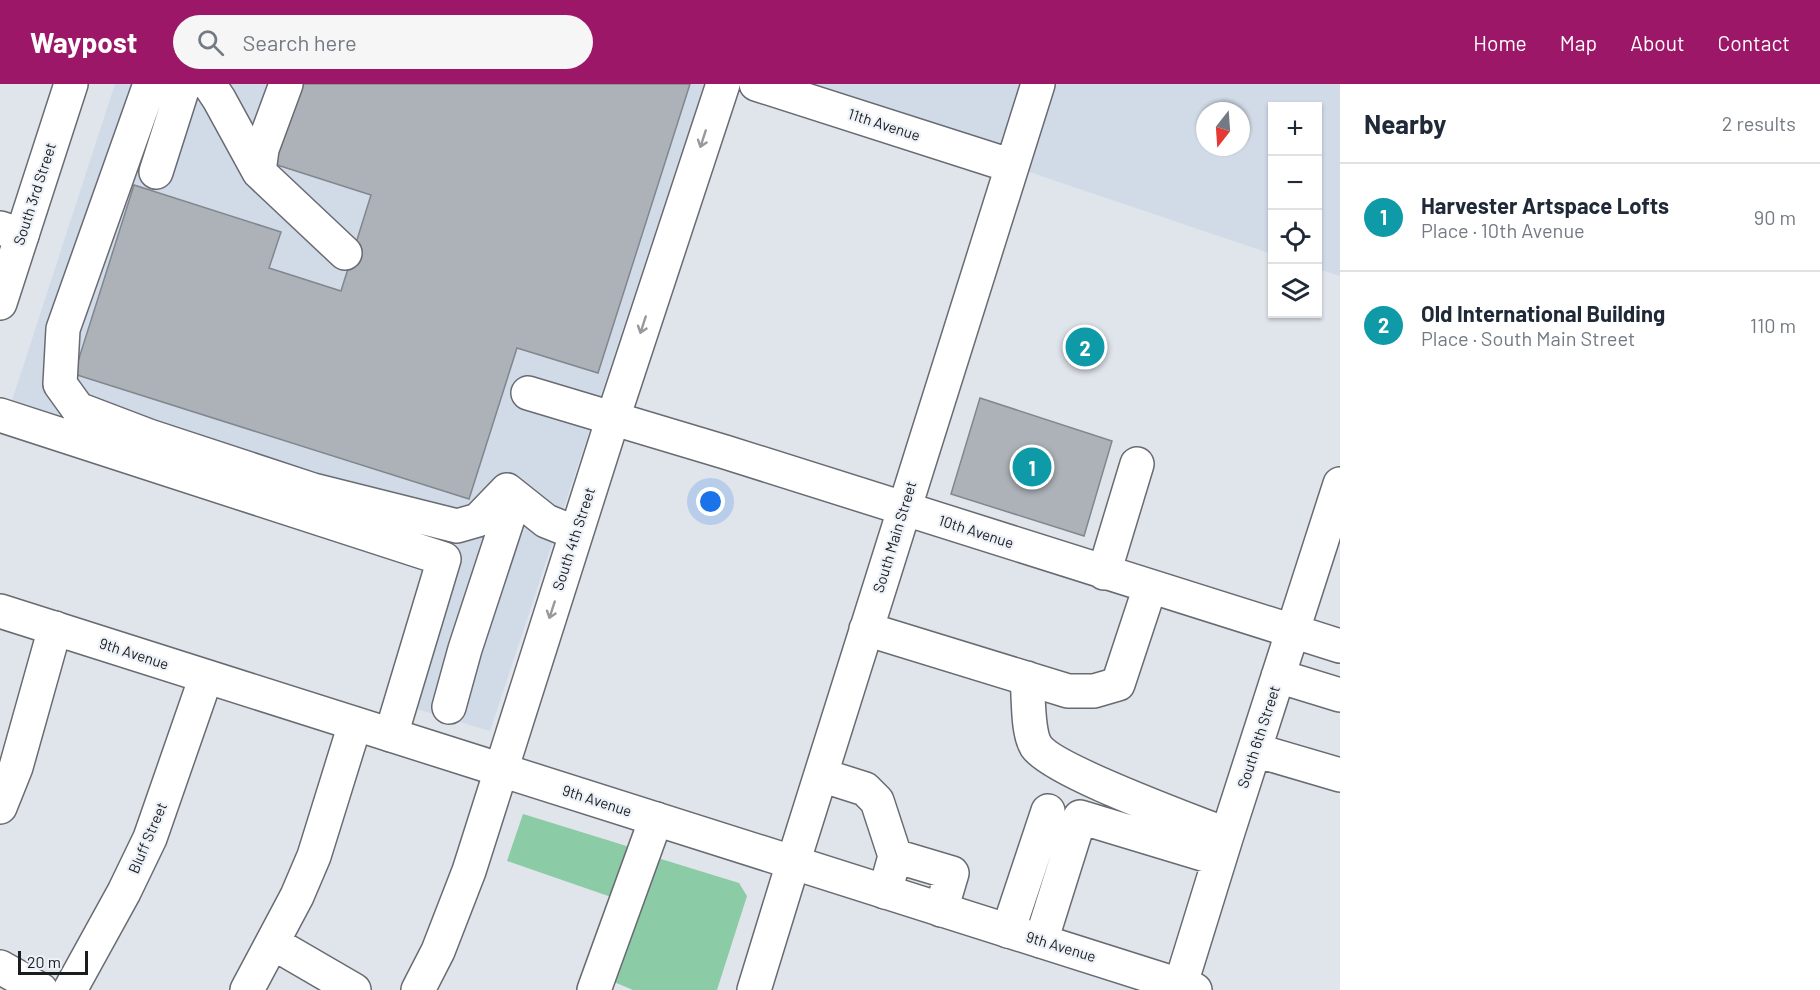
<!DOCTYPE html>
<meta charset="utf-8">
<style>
body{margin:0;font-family:Barlow,sans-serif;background:#f6f6f7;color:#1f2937}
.controls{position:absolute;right:18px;top:18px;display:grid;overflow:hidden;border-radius:0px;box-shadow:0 2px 4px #0004}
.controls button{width:54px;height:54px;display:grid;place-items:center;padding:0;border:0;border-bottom:2px solid #e0e1e3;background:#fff;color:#1f2937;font:30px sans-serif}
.compass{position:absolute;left:1196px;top:18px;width:54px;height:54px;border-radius:50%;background:#fff;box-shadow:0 2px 4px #0004;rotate:197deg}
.scale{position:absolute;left:18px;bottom:15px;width:70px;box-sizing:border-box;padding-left:6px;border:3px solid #1a1c1e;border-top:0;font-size:16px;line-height:21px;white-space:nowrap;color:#1a1c1e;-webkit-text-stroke:4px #edf1f8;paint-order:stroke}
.you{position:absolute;left:711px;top:418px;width:21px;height:21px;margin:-15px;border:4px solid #fff;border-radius:50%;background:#1a73e8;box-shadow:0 0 0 9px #1a73e833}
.badge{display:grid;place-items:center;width:39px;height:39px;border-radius:50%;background:#9c1768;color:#fff;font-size:20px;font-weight:700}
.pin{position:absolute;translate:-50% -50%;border:3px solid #fff;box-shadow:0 2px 6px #0006}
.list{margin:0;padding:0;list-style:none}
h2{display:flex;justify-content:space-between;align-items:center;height:78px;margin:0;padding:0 24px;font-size:26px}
h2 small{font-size:20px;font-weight:400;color:#747a83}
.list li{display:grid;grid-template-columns:39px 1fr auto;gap:18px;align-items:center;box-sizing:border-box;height:108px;padding:0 24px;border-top:2px solid #e0e1e3}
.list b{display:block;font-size:22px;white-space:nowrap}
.list p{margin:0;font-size:20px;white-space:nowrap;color:#747a83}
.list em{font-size:20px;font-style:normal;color:#747a83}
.icon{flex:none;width:33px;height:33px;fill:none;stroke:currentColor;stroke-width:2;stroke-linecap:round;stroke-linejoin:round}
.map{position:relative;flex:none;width:1340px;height:906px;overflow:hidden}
header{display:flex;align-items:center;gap:36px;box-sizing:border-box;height:84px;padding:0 30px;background:#9c1768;color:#fff}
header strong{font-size:28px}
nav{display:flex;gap:33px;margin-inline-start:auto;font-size:21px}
.search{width:420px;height:54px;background:#f6f6f7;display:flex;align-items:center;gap:15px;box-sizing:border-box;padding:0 21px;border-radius:33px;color:#747a83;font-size:22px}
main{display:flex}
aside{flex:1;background:#fff}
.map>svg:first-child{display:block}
.built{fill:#d1dae7;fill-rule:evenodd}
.green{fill:#8bcba5}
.building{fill:#adb2b8;stroke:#82868d;stroke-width:1.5}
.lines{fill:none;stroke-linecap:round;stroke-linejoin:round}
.minor-casing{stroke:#686b71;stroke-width:36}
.major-casing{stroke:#686b71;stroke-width:36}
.minor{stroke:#fff;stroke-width:33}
.major{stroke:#fff;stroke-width:33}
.oneway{stroke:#98999a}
.labels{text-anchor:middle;stroke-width:4.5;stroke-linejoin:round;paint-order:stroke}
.street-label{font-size:15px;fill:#1a1c1e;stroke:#edf1f8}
</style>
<header>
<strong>Waypost</strong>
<div class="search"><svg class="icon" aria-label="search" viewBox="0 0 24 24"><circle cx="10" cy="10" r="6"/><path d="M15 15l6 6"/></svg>Search here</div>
<nav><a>Home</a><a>Map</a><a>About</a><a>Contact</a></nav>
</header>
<main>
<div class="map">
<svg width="1340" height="906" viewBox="0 0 1340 906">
<rect width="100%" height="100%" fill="#e0e4eb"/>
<path class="built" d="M115,0H704L490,647L413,624L460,476L9,326Z
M814,0H1340V192L1318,185V22H1272V170L988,74L993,59ZM1205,27H1241V63H1205Z"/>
<path class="green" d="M523,730L633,764L617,815L507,777Z
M648,771L739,799L747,812L717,906H633L614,898L633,850L634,811Z"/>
<path class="building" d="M296,0H690L598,289L517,264L469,415L74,290L134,101L281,148L269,184L341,207L371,111L271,79Z
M980,314L1112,357L1084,452L951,410Z"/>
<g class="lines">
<g class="minor-casing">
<path id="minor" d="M150,0L63,245L60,300L78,325L149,352L313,406L457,442L478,436L507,406L546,437L576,449
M209,0L219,15L259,88
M286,0L262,65L259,88L345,169
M756,0L1012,82
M156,88L184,0
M0,144L22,151
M528,309L725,368L1340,562
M0,331L444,475L391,651
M1104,489L1137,380
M866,545L1068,607H1094L1118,600L1150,503
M1278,592L1340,611
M1027,594C1029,613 1027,647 1036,662C1052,687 1193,737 1227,751
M449,623L465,565L515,413
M1255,666L1340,691
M821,691L865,705L877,717L895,772
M0,723L16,683L55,544
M793,779L1038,0
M885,808L895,772L952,789L941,826
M1008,847L1048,727
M1041,857L1080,733L1219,775
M273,859L354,906
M0,883L41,906
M247,906L297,812L314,772L355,640
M418,906L438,867L469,787L613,334L723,0
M594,906L656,735
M1179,906L1227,751L1340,400"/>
</g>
<g class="major-casing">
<path id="major" d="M0,219L71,0
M0,527L1195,906
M70,906L124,808L150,754L206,593
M754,906L793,779"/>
</g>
<use href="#minor" class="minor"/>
<use href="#major" class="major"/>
</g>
<defs><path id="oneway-shaft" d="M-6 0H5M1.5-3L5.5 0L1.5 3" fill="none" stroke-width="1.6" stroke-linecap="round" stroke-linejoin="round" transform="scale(1.5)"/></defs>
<g class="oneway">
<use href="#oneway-shaft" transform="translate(703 55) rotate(108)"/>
<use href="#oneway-shaft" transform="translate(643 241) rotate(108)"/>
<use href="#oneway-shaft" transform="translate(552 526) rotate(108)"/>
</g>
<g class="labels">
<g class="street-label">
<text transform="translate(884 41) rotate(18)" y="5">11th Avenue</text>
<text transform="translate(35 110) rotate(-72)" y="5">South 3rd Street</text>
<text transform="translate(976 448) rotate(18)" y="5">10th Avenue</text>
<text transform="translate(895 453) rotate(-73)" y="5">South Main Street</text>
<text transform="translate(574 455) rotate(-72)" y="5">South 4th Street</text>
<text transform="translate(134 570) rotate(18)" y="5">9th Avenue</text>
<text transform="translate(1259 653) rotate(-72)" y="5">South 6th Street</text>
<text transform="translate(597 717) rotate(18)" y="5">9th Avenue</text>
<text transform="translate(148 754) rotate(-67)" y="5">Bluff Street</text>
<text transform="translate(1061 863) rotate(17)" y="5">9th Avenue</text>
</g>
</g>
</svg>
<div class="controls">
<button>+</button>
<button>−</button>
<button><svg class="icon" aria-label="locate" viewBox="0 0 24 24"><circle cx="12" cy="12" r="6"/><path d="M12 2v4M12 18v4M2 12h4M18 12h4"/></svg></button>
<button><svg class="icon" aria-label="layers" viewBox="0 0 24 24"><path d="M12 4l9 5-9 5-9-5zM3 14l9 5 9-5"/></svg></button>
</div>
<svg class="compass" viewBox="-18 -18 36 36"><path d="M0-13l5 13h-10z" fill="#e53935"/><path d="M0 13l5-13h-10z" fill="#747a83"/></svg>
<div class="scale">20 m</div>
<div class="you"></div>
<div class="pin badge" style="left:1032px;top:383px;background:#0f9aa8">1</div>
<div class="pin badge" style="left:1085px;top:263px;background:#0f9aa8">2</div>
</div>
<aside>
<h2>Nearby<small>2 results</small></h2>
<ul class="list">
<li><span class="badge" style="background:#0f9aa8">1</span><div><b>Harvester Artspace Lofts</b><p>Place · 10th Avenue</p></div><em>90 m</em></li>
<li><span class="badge" style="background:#0f9aa8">2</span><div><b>Old International Building</b><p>Place · South Main Street</p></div><em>110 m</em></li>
</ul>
</aside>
</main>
